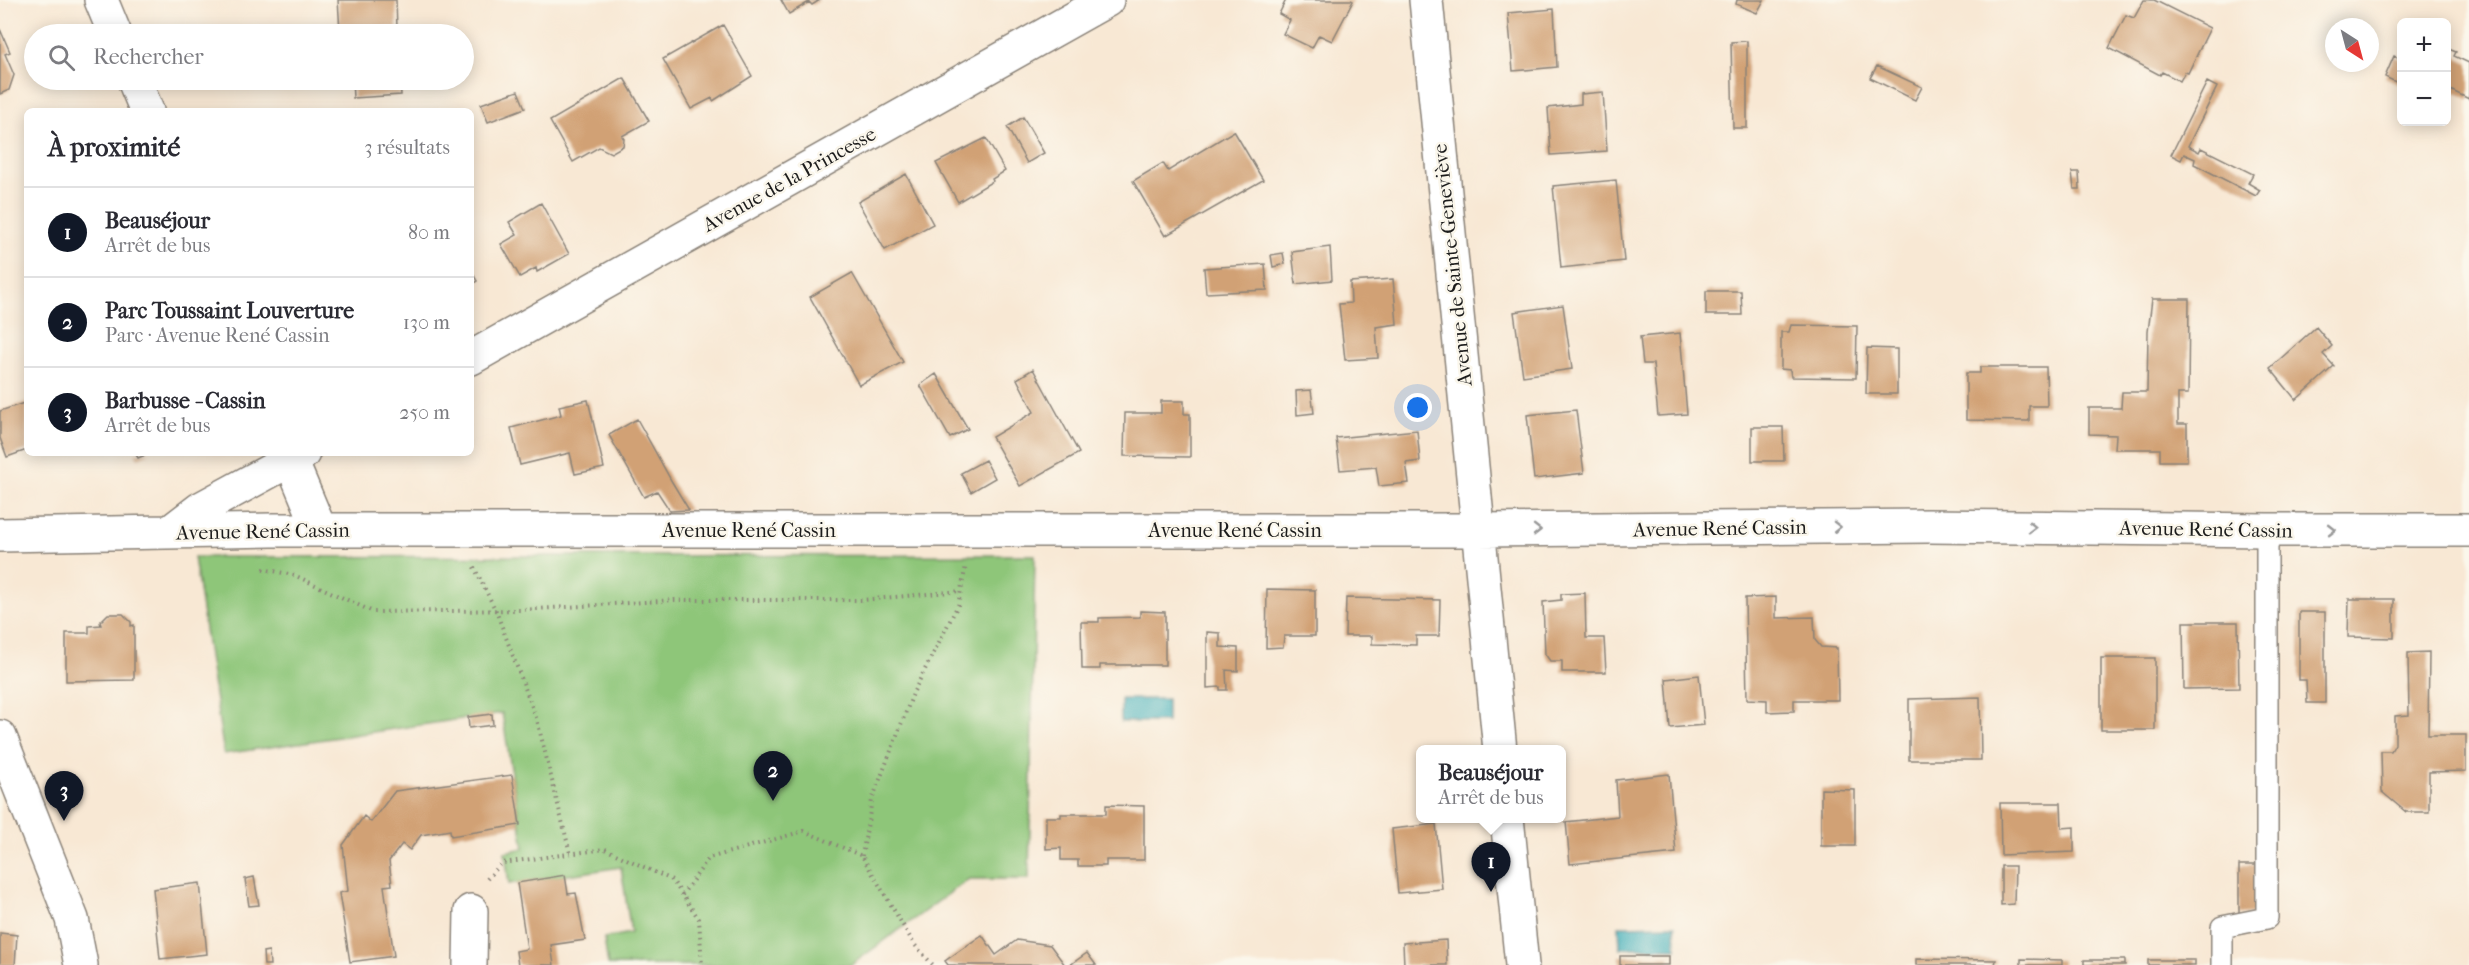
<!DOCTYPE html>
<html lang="fr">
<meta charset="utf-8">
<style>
body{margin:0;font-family:"IM FELL French Canon",serif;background:#f7f7f7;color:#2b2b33}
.controls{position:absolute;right:18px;top:18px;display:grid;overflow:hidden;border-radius:9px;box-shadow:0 3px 15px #0003}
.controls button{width:54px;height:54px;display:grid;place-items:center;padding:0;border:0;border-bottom:2px solid #e1e1e2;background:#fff;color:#2b2b33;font:30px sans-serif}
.compass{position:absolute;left:2325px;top:18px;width:54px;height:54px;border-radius:50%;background:#fff;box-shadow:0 3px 15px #0003;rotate:144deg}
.you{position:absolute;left:1418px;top:408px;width:21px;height:21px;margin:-15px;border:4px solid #fff;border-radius:50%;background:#1a73e8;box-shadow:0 0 0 9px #1a73e833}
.badge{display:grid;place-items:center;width:39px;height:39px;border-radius:50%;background:#111827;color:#fff;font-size:20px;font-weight:700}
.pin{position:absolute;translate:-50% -50px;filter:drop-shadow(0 2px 3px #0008)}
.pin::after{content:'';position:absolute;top:32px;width:21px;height:18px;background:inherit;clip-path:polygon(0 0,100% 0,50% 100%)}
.popup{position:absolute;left:1416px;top:745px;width:150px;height:78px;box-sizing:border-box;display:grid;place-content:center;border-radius:9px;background:#fff;filter:drop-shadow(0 2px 4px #0005);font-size:20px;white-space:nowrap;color:#7c7c81}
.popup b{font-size:22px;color:#2b2b33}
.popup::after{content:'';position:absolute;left:50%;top:100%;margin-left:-12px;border:12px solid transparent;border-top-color:#fff}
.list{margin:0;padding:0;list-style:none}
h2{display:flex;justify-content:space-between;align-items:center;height:78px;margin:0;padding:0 24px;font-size:26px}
h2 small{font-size:20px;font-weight:400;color:#7c7c81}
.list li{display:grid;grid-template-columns:39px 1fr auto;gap:18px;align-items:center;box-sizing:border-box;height:90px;padding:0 24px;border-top:2px solid #e1e1e2}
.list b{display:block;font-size:22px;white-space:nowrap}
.list p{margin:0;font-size:20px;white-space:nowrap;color:#7c7c81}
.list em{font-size:20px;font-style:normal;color:#7c7c81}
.icon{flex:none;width:33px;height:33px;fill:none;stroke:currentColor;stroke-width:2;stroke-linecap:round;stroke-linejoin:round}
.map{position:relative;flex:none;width:2469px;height:965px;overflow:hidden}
.search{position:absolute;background:#fff;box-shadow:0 3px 15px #0003;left:24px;top:24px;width:450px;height:66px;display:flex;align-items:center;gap:15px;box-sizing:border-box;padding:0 21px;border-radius:33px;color:#7c7c81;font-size:22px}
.panel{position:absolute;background:#fff;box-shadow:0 3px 15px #0003;left:24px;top:108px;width:450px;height:348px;border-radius:9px}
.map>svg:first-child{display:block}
.green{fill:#8ec679;stroke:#55714a;stroke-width:1.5}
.water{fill:#3bacb7;stroke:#2c646a;stroke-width:1.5}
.building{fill:#d1a174}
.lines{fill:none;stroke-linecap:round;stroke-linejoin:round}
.lane-casing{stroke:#8a8278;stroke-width:24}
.street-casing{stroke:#8a8278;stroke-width:36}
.path{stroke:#8a8278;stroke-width:4;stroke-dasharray:1.5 4.5;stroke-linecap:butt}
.lane{stroke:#fff;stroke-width:21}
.street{stroke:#fff;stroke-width:33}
.oneway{stroke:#999}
.labels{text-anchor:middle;stroke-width:5;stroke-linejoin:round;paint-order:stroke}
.street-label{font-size:20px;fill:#1c1c1c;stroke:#fbf7ec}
</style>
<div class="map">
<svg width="2469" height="965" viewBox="0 0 2469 965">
<rect width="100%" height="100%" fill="#fbf7ec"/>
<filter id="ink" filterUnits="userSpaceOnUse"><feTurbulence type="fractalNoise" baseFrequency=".0167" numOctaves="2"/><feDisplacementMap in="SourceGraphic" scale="12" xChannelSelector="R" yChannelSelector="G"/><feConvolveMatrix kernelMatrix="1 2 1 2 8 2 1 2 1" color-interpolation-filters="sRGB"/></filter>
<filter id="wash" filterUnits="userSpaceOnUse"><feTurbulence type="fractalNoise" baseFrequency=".008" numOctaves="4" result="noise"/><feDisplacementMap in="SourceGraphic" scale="24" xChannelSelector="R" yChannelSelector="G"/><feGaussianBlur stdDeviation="1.35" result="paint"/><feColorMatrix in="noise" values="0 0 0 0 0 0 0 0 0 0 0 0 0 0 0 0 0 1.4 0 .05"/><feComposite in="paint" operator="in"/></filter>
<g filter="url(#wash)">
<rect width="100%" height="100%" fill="#f8e8d4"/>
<path class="green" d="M1035,555L1029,879H969L851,965H608L604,938L631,933L621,867L509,884L505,852L524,848L502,713L224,754L194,557Z"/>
<path class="water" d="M1121,699H1167V722H1121Z
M1675,925L1676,948H1620L1619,926Z"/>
<g id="blocks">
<path class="building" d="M338,0H396L397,28H382V34H358V30L340,31Z
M781,0H820L812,5L809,2L789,14Z
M1286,0H1351L1353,1L1332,41L1319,35L1312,48L1283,34L1290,20L1279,14Z
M1737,0H1764L1757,13L1736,4Z
M2144,0H2154L2210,28L2188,73L2185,72L2180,81L2162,72L2160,75L2109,48L2126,15L2134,18Z
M1554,9L1557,67L1513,71L1508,13Z
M723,25L752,76L713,101L712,98L691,109L663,59Z
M0,29L10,52L5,54L14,75L9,90L0,94Z
M1747,41V128H1733L1731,42Z
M2446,48L2456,52L2454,56L2469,63V99L2446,88Z
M2394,56L2402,60V85L2385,77Z
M1877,66L1922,87L1915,100L1870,78Z
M624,78L649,121L622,136L624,139L623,146L611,153L599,147L573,162L550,121Z
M352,80H400L401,95L353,98Z
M2207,82L2217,87L2188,146L2199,152L2201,148L2253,174L2248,183L2260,190L2256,196L2194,164L2195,159L2184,154L2181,160L2171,155Z
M518,91L525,108L488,122L481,104Z
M1603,92L1607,151L1551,155L1548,108L1581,104V94Z
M1023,117L1044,153L1027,163L1007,127Z
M1234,131L1263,180L1165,236L1133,181L1163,163L1168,171Z
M986,138L1005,171L992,179L993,181L958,202L936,163Z
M2072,172H2079L2080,189H2074Z
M906,174L933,224L885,250L858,202Z
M1616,180L1624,261L1561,268L1553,186Z
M541,203L569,254L537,272L536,268L520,277L501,244L517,235L509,222Z
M1330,247L1332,280L1296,284L1292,252Z
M1283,253L1285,264L1273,267L1271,255Z
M1265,264L1267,290L1206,293L1204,268Z
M471,270L477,281L471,285Z
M852,273L903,362L859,385L810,297Z
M1393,279L1397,324L1376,327L1378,358L1345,360L1339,304L1351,303L1350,282Z
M1706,291H1741L1742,315H1706Z
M2152,299H2189L2188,394H2178V424H2187V461H2160V449H2115L2116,435L2089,434V408H2121L2122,392H2147L2148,332Z
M1563,305L1572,369L1523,376L1514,312Z
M1791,325L1857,326L1856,378L1791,377L1790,370L1781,369V332H1789Z
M2316,327L2332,346L2323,354L2334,366L2296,400L2270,368Z
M1680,333L1687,414L1658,416L1653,364H1643L1640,337Z
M1867,348L1897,349V394H1866Z
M1980,367H2046L2047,406H2029V421L1966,420V373H1980Z
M1033,369L1079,453L1020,486L992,437L1034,412L1017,379Z
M936,374L968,429L950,438L920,385Z
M1311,390L1314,413L1297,415L1296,391Z
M588,400L604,468L575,474L570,453L520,465L511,428L561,415L559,406Z
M1161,401H1184V414H1190V457L1124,456L1125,413H1161Z
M27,402V450L7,457L0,438V411Z
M1576,410L1584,473L1534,479L1527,415Z
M637,419L672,482L689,510L670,511L657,491L644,497L609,435Z
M1752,427H1783L1784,461H1752Z
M1417,430L1420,461L1406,463L1409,483L1379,486L1376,467L1340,470L1336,438Z
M135,453H150L138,458Z
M985,460L995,478L971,492L961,473Z
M1267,589L1315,590V636H1284L1283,647L1266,648Z
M1585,593L1586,638H1604L1606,672H1562V661H1550L1545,654L1543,602L1561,600V594Z
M1776,597V618L1814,617L1815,640L1821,647L1837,648L1838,700H1794V711L1767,712V700L1747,699L1745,598Z
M1346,598L1440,600L1439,636H1416V645L1372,644V636H1345Z
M2349,599H2394V638L2348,637Z
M1140,611L1165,612V665H1100V669H1082L1081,622H1099V618L1140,617Z
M2299,612H2325V703H2307L2306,680H2299Z
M108,614H123L131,622V626L134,625V680L66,681V633H89V626L101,625L100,622Z
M2183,622H2238L2239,688L2184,689Z
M1207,632L1220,633V647L1238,648V671L1226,670L1227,690H1220V687L1207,688Z
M2429,652L2428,735H2466V771L2429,772V812H2406L2382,792L2381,751H2391L2395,744V716L2409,715L2408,653Z
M2101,658H2155V730H2101Z
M1699,675L1704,725L1670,728L1666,679Z
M1980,697L1981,760H1909V699Z
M492,714L493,725L469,728L468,717Z
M1669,774L1676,853L1570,864L1566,822L1618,816L1616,780Z
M512,775L520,825L451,836L450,830L421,835L410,850L402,844L389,861L392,885L384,886L394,956L350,962L339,893L348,891L343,845L364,816L371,822L395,791Z
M1821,789L1855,790V846H1821Z
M2000,803H2061L2062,828L2074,827V852L2001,855Z
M1106,805L1144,806V860H1106V866H1078V860H1061V848L1046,849V817H1061V814H1106Z
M1436,824L1442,889L1398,893L1392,829Z
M2239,865H2258V913L2239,914Z
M2001,866H2015L2014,904L2001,905Z
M565,875L568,894L576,893L585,940L551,945L554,965H518L516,951L527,949L517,883Z
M254,877L259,905L249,906L245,879Z
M200,883L207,954L160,959L153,889Z
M0,933L17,935L15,965H0Z
M982,935L996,955L1017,940L1050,945L1065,965H948L945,961Z
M1446,940L1447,965H1404L1403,943Z
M269,951L270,965H264L263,952Z
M1087,953L1096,965H1070Z
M1620,956H1669V965H1620Z
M1916,959L1996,960L1995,965H1916Z
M2021,959L2062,960V965H2021Z
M2084,960H2125V965H2084Z
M2148,960H2195V965H2148Z"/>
</g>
</g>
<g filter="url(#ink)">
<use href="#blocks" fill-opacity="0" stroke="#8a8278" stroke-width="1.5"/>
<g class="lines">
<g class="lane-casing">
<path id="lane" d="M2222,965V927L2267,918V530"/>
</g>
<g class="street-casing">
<path id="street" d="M101,0L115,34
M1426,0L1500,750
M134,80L147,111
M471,358L1107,0
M288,453L320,530
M170,532L200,509L303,453
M0,535L272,530H1478L1928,526L2267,530H2469
M0,737L72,919L81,965
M1507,818L1522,965
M470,965L471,911"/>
</g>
<path class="path" d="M474,567L496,611L537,720L570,853
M263,569L294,575L373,612L521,610L675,600H862L961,591
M862,856L872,800L914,691L958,605L966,565
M487,879L502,863L605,849L672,880L699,919L702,965
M682,895L709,858L804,831L862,856L914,944L933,965"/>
<use href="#lane" class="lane"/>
<use href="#street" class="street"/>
</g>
<defs><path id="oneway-chevron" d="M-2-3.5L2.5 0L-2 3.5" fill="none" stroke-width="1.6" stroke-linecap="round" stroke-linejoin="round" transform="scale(1.5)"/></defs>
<g class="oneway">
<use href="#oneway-chevron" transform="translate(1837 527) rotate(-1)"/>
<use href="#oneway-chevron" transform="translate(2032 527) rotate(1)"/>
<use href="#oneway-chevron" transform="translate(1537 530)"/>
<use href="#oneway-chevron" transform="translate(2332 530)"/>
</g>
</g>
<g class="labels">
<g class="street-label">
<text transform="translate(789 179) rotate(-29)" y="7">Avenue de la Princesse</text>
<text transform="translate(1452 265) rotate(-96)" y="7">Avenue de Sainte-Geneviève</text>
<text transform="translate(1720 528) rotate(-1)" y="7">Avenue René Cassin</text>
<text transform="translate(2206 529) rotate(1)" y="7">Avenue René Cassin</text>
<text x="749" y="537">Avenue René Cassin</text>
<text x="1235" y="537">Avenue René Cassin</text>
<text transform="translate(263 531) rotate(-1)" y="7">Avenue René Cassin</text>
</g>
</g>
</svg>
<div class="controls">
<button>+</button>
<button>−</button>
</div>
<svg class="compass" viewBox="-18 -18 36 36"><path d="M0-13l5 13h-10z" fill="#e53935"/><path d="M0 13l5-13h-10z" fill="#7c7c81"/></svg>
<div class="you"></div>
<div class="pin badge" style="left:1491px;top:892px">1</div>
<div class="popup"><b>Beauséjour</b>Arrêt de bus</div>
<div class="pin badge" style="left:773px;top:801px">2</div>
<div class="pin badge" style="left:64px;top:821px">3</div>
<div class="search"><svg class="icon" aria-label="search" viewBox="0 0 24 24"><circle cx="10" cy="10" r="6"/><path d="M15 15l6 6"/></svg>Rechercher</div>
<section class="panel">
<h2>À proximité<small>3 résultats</small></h2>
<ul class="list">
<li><span class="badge">1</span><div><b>Beauséjour</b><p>Arrêt de bus</p></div><em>80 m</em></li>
<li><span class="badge">2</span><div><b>Parc Toussaint Louverture</b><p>Parc · Avenue René Cassin</p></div><em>130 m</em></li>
<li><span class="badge">3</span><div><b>Barbusse - Cassin</b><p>Arrêt de bus</p></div><em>250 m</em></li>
</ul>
</section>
</div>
